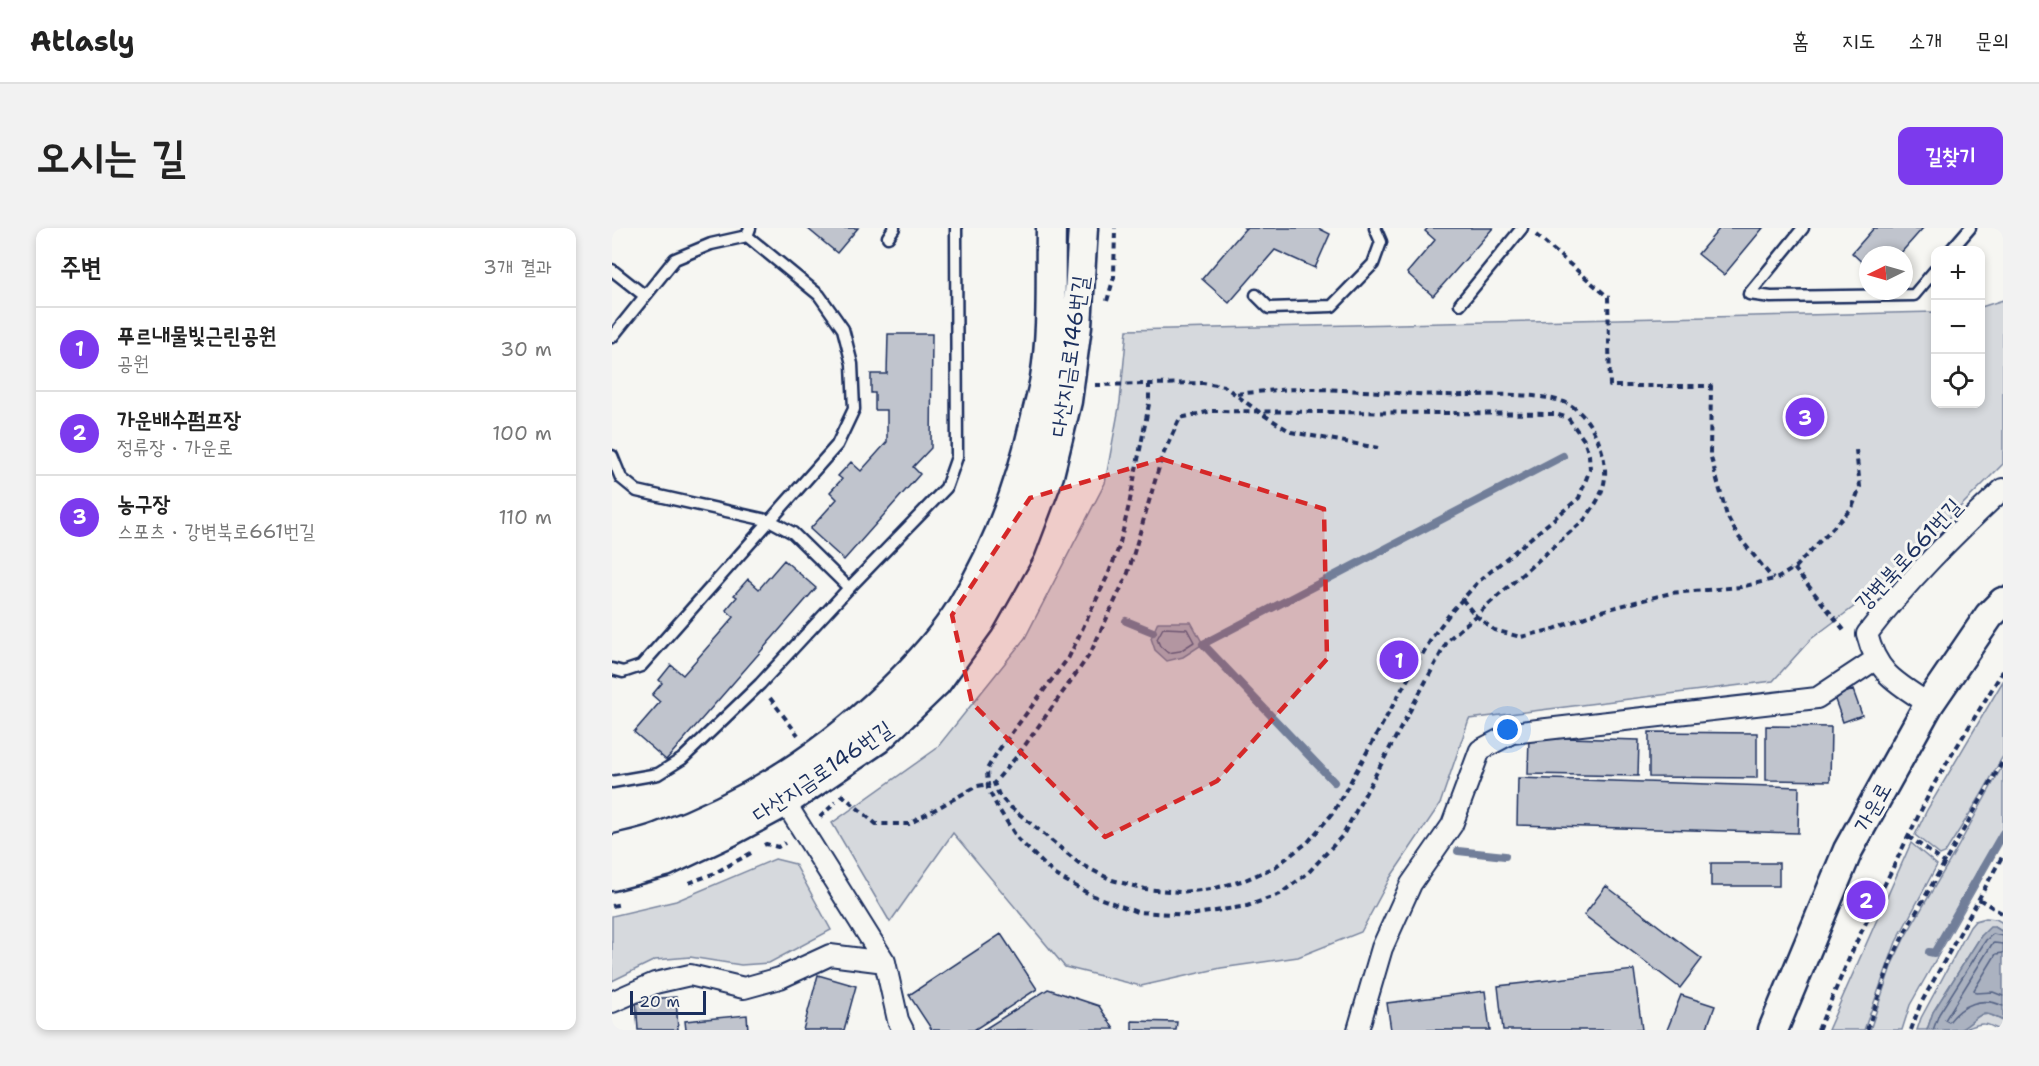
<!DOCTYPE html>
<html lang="ko">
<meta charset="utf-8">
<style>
body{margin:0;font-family:"Shantell Sans","Poor Story",sans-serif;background:#f2f2f2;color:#222}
.controls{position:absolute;right:18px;top:18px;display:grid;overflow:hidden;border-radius:12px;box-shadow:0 3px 9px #0003}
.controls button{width:54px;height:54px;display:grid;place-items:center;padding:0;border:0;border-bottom:2px solid #e0e0e0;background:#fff;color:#222;font:30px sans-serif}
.compass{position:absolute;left:1247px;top:18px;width:54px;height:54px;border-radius:50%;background:#fff;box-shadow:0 3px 9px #0003;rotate:265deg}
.scale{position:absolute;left:18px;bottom:15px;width:76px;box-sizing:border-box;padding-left:6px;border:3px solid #1b2f5e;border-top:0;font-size:16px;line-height:21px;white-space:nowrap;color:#1b2f5e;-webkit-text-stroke:4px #f6f6f2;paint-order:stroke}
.you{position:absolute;left:896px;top:502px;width:21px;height:21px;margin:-15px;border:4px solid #fff;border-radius:50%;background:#1a73e8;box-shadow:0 0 0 9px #1a73e833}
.badge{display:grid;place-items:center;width:39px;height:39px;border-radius:50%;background:#7c3aed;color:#fff;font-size:20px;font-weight:700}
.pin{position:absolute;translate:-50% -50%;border:3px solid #fff;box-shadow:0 2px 6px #0006}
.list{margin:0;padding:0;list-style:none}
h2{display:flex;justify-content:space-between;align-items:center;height:78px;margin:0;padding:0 24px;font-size:26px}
h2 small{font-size:20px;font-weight:400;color:#767676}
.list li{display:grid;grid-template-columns:39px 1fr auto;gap:18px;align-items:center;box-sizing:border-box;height:84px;padding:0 24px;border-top:2px solid #e0e0e0}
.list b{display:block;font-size:22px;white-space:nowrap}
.list p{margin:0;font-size:20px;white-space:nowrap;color:#767676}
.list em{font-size:20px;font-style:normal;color:#767676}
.icon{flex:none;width:33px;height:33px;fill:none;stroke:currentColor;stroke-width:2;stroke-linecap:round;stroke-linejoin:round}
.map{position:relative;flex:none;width:1391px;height:802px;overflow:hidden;border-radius:12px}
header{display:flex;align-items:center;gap:36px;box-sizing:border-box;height:84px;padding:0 30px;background:#fff;border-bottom:2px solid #e0e0e0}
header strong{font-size:28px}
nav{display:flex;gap:33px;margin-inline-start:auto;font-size:21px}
.intro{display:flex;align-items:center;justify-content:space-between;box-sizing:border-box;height:144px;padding:0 36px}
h1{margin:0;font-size:42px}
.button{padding:15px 27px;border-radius:12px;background:#7c3aed;color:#fff;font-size:21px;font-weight:700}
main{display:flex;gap:36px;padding:0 36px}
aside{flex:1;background:#fff;border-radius:12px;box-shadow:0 3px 9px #0003}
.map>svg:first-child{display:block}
.green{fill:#d6d9dd;stroke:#78849e;stroke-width:1.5}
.water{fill:#abb2c0;stroke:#717e99;stroke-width:1.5}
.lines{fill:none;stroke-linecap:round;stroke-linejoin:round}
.shore{stroke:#556385;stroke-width:1.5}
.stream{stroke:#717e99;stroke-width:8}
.building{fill:#c0c4cd;stroke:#1b2f5e;stroke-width:1.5}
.lane-casing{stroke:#1b2f5e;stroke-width:15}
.street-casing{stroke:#1b2f5e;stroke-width:24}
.secondary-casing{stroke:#1b2f5e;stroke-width:33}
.path{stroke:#1b2f5e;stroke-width:4;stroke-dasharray:6 4.5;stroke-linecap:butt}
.lane{stroke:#f6f6f2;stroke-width:10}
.street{stroke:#f6f6f2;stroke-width:20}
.secondary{stroke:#f6f6f2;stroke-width:28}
.marked{fill:#d62828;fill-opacity:0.2;stroke:#d62828;stroke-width:4.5;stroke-dasharray:12 8;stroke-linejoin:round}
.labels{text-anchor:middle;stroke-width:6;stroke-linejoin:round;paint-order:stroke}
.street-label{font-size:22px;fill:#1b2f5e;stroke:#f6f6f2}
</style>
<header>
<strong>Atlasly</strong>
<nav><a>홈</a><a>지도</a><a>소개</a><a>문의</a></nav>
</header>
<div class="intro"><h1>오시는 길</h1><a class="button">길찾기</a></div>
<main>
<aside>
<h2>주변<small>3개 결과</small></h2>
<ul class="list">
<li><span class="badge">1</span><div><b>푸르내물빛근린공원</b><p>공원</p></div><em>30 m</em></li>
<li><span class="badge">2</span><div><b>가운배수펌프장</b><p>정류장 · 가운로</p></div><em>100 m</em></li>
<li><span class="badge">3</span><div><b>농구장</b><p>스포츠 · 강변북로661번길</p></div><em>110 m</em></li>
</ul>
</aside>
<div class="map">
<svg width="1391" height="802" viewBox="0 0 1391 802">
<rect width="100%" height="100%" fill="#f6f6f2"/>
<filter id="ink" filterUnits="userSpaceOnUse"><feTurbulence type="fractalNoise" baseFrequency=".0167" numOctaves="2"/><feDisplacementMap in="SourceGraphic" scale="12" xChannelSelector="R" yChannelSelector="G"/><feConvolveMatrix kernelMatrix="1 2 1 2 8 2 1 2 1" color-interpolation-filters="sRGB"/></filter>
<g filter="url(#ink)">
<path class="green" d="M1391,72V236L1267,360L1199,411L1161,453L857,491L828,576L778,650L749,704L686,729L609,740L529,758L453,739L341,605L278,694L220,595L324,521L413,410L493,255L508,174L515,102L1323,84L1324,176H1368L1369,79Z
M1391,453V528L1368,569L1333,625L1328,627L1303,607L1315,582Z
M1391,537V613L1298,777L1290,802H1258L1280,736L1294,707L1343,624Z
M1299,615L1325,637L1284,714L1252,802H1216Z
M163,631L183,636L219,702L157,735L129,737L78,729L43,732L0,753V688L64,673Z
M1374,690L1384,691L1391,695V704L1383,699L1369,708L1321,784L1315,802H1305L1309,790L1358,699L1363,693Z
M1377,786L1391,793V802C1383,802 1379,796 1372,796C1363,795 1356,802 1347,802L1365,788Z"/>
<path class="water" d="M546,394H579L591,416L571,429L555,433L543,422L539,410Z
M1378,699H1383L1391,704V793C1366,777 1367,792 1349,801C1340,802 1324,802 1315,802L1321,784L1369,708Z"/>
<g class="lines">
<path class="shore" d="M551,400L575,401L582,414L568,423L556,425L548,418L545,411Z
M1391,716L1382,715L1380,716L1333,792L1337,794C1351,776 1370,768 1391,778
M1391,725L1384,726L1362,762L1364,765L1381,764L1391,768
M1321,802L1327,786L1374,712L1381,706L1391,708"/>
<path class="stream" d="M514,393L541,404
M722,554L591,416L951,228
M846,623L893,628
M1317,724L1322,725L1391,605"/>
</g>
<path class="building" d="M195,0H246L225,25Z
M632,0H706L718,6L703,40L663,22L617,75L590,51L633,1Z
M816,0H881L821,68L795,45L823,12L813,3Z
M1108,0H1151L1112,47L1086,26Z
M1262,0H1311L1287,27H1256V40L1240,25Z
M276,106H320L319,220L301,239L308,246L232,332L198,301L225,271L218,264L230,251L226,248L239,234L249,243L275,214V182H263V165H259V146H275Z
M172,332L204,360L54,532L22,504L48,474L40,467L50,455L47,452L59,437L71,447L122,389L114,382L125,369L122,367L136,351L147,361Z
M1241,462L1250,487L1231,494L1222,469Z
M1154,498L1219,499L1218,553L1154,552Z
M1037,504L1145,505V550L1037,549Z
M917,509L1027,512L1026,548L916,546Z
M906,550L1187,559L1186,605L905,597Z
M1099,635H1167V658H1099Z
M994,658L1090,731L1068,760L972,687Z
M389,706L425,761L362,802H320L297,767Z
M1022,742L1030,802H891L886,758Z
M206,747L244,758L232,802H191Z
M436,761L487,778L502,801L371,802Z
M873,763L878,802H779L775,775Z
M1069,767L1103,778L1094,802H1055Z
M64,769L66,802H26L24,772Z
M135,787L136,802H74L73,793Z
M520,793L565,794L564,802H520Z"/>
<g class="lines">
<g class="lane-casing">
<path id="lane" d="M1191,0L1137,66L1159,69L1302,67L1324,41
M276,9L282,0
M1339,22L1358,0
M0,42L33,68
M644,67L657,80L720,78L761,36L769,14L763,0
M848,76L910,0
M0,109L63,31L99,16L135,8L138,0
M0,228L9,250L25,263L159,293L181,305L237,360
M0,441L11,444L29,438L225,217L242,181L240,136L231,101L207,67L135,8
M0,554L46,546L70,531L148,456L237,360L334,260L345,229L344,0"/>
</g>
<g class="street-casing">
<path id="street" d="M1317,476C1285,455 1265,446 1255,406C1295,353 1343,306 1391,261
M166,563L273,734
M0,774L43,755L78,747L132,760L168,750L218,727L273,734L286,792L291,802
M746,802L770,720L799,656L840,597L868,522L900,505L1205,470L1264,431"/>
</g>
<g class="secondary-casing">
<path id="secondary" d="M0,622C16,618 33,615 48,609C135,577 210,530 277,465C304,439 330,411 350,379C386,320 409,256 424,189C427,176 431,163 433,150C441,101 438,49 439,0
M0,648L53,634L119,603L173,574L266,511L324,455L368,394L409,321L437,247L455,173L465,98L471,0
M1161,802L1236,622L1317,476L1377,388L1391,374"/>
</g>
<path class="path" d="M924,7L996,69L998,158H1099L1098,226L1115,288L1126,308L1161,351
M495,73L502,49L503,0
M537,155V176L517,277L507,319L496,347L457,429L386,523L375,541L376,561L386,580L406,611L442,646L479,667L525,684L578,687L635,678L668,666L696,645L731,607L836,412L973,291C980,281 988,271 991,259C1000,232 979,184 952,174C919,163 869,168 833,167C786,166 739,161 692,161C669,161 646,164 623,166
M483,157L591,155L612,158L647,184L679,204L766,220
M600,183L944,186L956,190L972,212L977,227L978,241L967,270L866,354L839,384L821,408L790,461L721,585L696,614L663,639L633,652L600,661L568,664L533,661L500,652L468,636L395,576L387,567L382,555L406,527L478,426L516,345L550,229L568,190Z
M1182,340L1232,402H1234
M850,371L863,387L882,402L909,409L942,401L989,383L1059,365L1129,359L1166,350L1182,340L1240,280L1248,259L1244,222
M158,470L186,507
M229,566L264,596H297L365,558L378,556
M208,589L224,574
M1296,608L1333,635
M152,617L154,616L166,619L173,615
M77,655L103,645L141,624
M1367,671L1391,686
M0,678L10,676
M1206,802L1243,717L1322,556L1391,443
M1255,802L1279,733L1294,702L1391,533
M1299,802L1308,777L1391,627"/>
<use href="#lane" class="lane"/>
<use href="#street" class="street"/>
<use href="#secondary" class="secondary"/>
</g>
</g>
<path class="marked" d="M550,231L712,281L715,431L605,553L493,609L360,475L340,387L418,270Z"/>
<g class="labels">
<g class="street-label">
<text transform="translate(457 128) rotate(-82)" y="8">다산지금로146번길</text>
<text transform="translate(1296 326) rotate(-47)" y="8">강변북로661번길</text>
<text transform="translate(210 543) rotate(-34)" y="8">다산지금로146번길</text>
<text transform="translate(1260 579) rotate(-61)" y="8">가운로</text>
</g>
</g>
</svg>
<div class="controls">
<button>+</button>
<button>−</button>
<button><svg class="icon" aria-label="locate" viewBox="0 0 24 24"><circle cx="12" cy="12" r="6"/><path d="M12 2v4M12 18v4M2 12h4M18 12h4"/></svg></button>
</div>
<svg class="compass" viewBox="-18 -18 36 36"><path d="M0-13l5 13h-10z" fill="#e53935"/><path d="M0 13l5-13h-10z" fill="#767676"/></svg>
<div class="scale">20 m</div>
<div class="you"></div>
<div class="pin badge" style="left:787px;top:432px">1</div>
<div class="pin badge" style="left:1254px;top:672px">2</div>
<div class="pin badge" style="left:1193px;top:189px">3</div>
</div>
</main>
